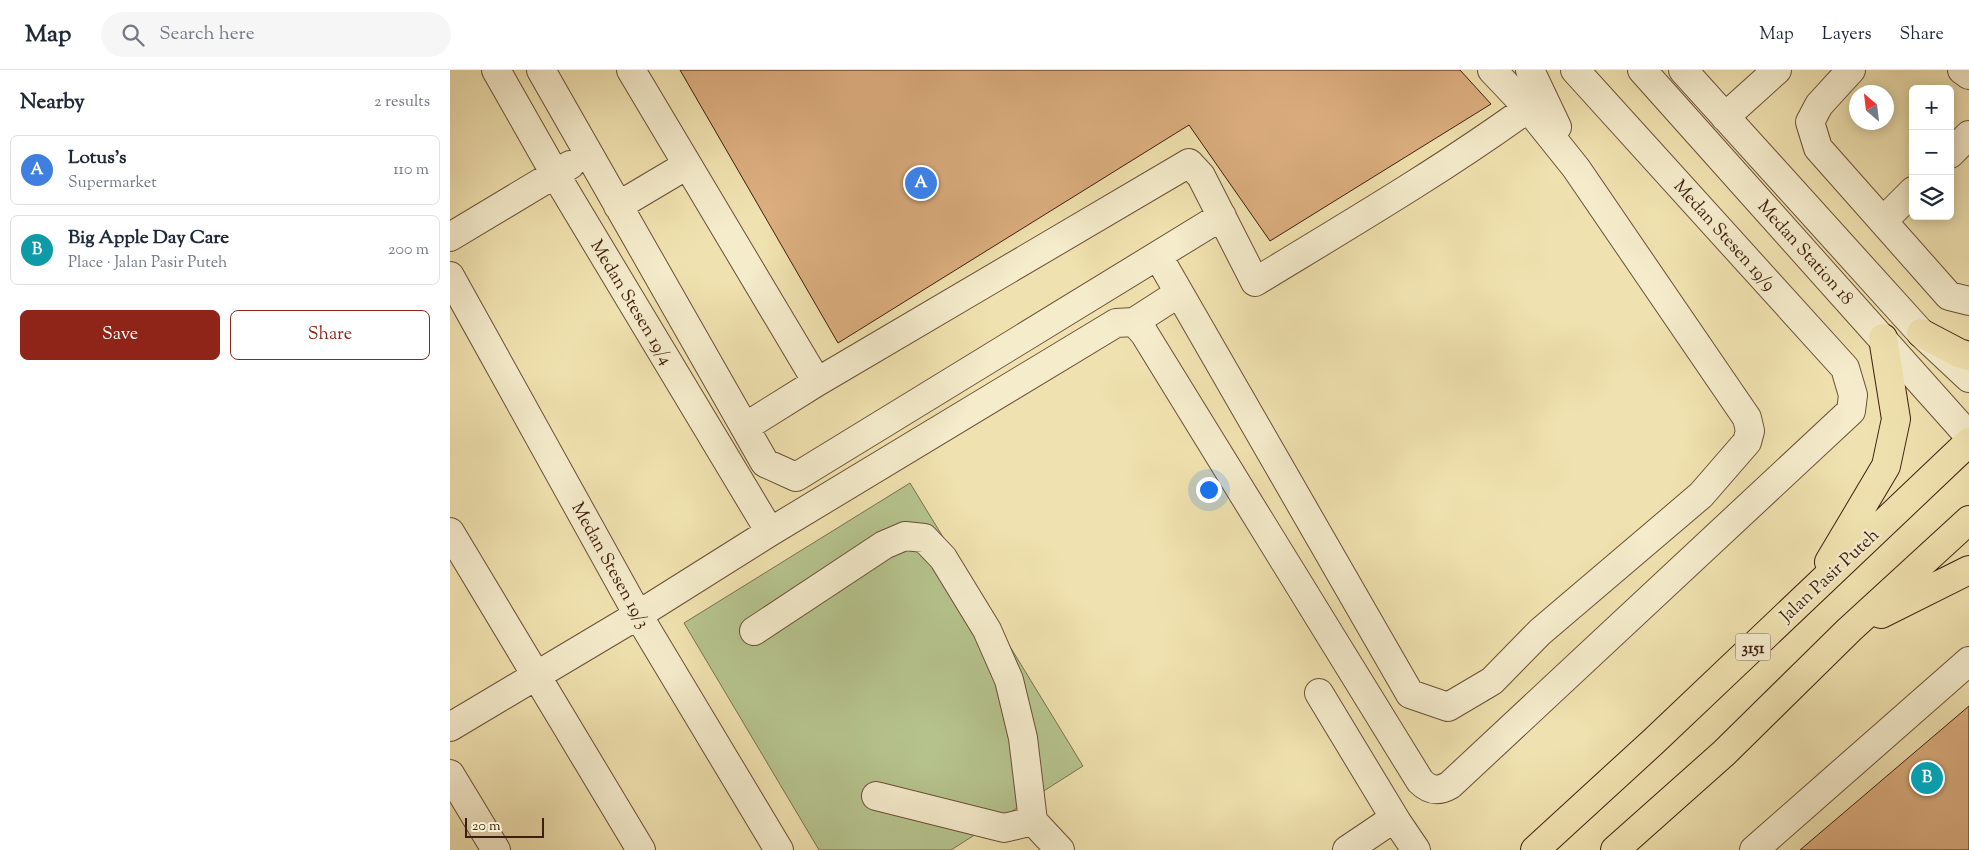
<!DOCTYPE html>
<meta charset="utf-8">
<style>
body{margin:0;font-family:"Sorts Mill Goudy",serif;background:#f6f6f7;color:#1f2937}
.controls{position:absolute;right:15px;top:15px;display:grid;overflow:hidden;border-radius:8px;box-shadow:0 2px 12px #0003}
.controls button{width:45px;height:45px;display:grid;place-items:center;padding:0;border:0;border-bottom:1px solid #e0e1e3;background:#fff;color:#1f2937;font:25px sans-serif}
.compass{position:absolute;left:1399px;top:15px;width:45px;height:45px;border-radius:50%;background:#fff;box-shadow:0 2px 12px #0003;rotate:332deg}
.scale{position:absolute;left:15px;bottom:12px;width:79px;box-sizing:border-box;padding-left:5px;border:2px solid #3e1e0e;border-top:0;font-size:14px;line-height:18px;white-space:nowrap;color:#3e1e0e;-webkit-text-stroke:4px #f5eccc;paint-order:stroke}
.you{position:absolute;left:758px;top:419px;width:18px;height:18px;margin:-12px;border:4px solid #fff;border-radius:50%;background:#1a73e8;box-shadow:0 0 0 8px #1a73e833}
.badge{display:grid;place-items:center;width:32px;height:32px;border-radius:50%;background:#8f2418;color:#fff;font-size:16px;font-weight:700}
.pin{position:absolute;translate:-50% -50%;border:2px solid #fff;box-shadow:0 1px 5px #0006}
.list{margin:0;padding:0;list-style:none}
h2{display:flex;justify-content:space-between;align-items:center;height:65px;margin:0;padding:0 20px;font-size:21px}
h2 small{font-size:16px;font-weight:400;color:#747a83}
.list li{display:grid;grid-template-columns:32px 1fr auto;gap:15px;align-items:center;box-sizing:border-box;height:70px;margin:0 10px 10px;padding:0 10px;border:1px solid #e0e1e3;border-radius:8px}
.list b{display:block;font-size:19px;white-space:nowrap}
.list p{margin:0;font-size:16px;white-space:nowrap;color:#747a83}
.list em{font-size:16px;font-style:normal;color:#747a83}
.actions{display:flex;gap:10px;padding:15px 20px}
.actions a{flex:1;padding:11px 0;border:1px solid #8f2418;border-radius:8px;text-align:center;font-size:18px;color:#8f2418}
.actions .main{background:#8f2418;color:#fff}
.icon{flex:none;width:28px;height:28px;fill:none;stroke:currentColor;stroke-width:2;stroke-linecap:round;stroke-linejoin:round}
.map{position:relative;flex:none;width:1519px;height:780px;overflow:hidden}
header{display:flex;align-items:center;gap:30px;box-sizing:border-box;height:70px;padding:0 25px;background:#fff;border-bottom:1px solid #e0e1e3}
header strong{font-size:24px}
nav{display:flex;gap:28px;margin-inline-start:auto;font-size:18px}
.search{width:350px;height:45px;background:#f6f6f7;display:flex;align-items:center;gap:12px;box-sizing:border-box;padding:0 18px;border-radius:28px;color:#747a83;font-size:19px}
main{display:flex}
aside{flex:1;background:#fff}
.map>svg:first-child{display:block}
.green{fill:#b6c48e;stroke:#7a714e}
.building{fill:#dcae7f;stroke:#3e1e0e}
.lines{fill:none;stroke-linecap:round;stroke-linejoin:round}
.minor-casing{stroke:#6a4f36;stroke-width:30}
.major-casing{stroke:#3e1e0e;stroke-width:30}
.minor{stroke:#f5eccc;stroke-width:28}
.major{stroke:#f0e2b0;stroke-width:28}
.labels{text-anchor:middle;stroke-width:4.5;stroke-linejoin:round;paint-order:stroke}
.shield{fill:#f5eccc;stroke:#755c47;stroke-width:1}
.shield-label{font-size:16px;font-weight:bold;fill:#3e1e0e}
.street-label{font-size:18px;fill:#3e1e0e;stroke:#f5eccc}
</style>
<header>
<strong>Map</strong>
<div class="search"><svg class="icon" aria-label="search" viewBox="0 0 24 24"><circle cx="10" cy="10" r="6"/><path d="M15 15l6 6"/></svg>Search here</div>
<nav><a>Map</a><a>Layers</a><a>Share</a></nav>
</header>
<main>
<aside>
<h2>Nearby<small>2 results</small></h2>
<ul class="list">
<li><span class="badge" style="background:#3f7fe0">A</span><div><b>Lotus's</b><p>Supermarket</p></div><em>110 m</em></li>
<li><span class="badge" style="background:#0f9aa8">B</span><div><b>Big Apple Day Care</b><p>Place · Jalan Pasir Puteh</p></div><em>200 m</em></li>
</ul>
<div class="actions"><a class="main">Save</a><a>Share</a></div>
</aside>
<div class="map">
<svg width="1519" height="780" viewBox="0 0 1519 780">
<rect width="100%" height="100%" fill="#f0e2b0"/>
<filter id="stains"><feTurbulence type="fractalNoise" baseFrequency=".004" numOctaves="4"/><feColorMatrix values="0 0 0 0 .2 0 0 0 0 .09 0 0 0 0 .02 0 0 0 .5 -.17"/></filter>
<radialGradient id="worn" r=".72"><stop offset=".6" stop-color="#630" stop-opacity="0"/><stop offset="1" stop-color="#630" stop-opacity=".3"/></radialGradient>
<path class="green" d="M460,413L633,696L501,780H369L234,553Z"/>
<path class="building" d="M230,0H1010L1041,34L820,171L739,55L388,273Z
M1519,636V780H1350Z"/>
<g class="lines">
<g class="minor-casing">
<path id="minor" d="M46,0L105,104L320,462
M91,0L315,393L346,407L772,146
M181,0L367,312L739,93L751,106L805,212C897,156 991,101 1078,38
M1080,0L1107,57
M1192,0L1519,366
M1233,0L1471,263L1519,308
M1401,0L1369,35L1360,52L1368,78L1499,226L1519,231
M1512,0L1519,5
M1275,47L1327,0
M1500,84L1519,65
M168,136L237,95
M1433,151L1463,121
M0,167L120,95
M708,186L960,624L998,637L1042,611L1090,562L1251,425L1297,372L1300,361L1297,348L1126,98L1078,38L1042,0
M0,206L188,545L329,780
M684,252L694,263L970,711C980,721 988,722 1000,715L1401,341L1403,325L1395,298L1125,0
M295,357L367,312
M0,462L191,780
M304,561L434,475L455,466L474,468L493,488L537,560L559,610L573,668L583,751L610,780
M869,623L947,752
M0,657L188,545L320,462L666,253L684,252L729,223
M0,704L46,780
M426,726L554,758L583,751
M897,780L940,751L947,752L966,780
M1304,780L1519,591"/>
</g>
<g class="major-casing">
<path id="major" d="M1471,263L1509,283L1519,286
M1379,492L1436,396L1446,349L1433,268
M1431,544L1519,500
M1085,780L1204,671L1519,372
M1165,780L1274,683L1399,560L1519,450"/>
</g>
<use href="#minor" class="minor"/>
<use href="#major" class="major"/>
</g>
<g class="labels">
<rect class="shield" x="1285.5" y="563.5" width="35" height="27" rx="4"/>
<g class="shield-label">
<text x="1303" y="583">3151</text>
</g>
<g class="street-label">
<text transform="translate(1275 165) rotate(48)" y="6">Medan Stesen 19/9</text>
<text transform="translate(1356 182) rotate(48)" y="6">Medan Station 18</text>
<text transform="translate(182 232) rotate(59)" y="6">Medan Stesen 19/4</text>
<text transform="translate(161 495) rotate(61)" y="6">Medan Stesen 19/3</text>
<text transform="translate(1379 505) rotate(-43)" y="6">Jalan Pasir Puteh</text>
</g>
</g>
<rect width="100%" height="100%" filter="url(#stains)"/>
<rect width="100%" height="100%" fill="url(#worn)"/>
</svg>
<div class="controls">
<button>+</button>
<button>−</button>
<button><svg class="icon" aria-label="layers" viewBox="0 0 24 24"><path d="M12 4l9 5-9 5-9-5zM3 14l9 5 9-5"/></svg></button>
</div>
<svg class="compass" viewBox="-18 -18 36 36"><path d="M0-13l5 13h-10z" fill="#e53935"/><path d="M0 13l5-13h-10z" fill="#747a83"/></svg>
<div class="scale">20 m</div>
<div class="you"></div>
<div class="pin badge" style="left:471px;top:113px;background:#3f7fe0">A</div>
<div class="pin badge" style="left:1477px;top:708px;background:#0f9aa8">B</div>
</div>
</main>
